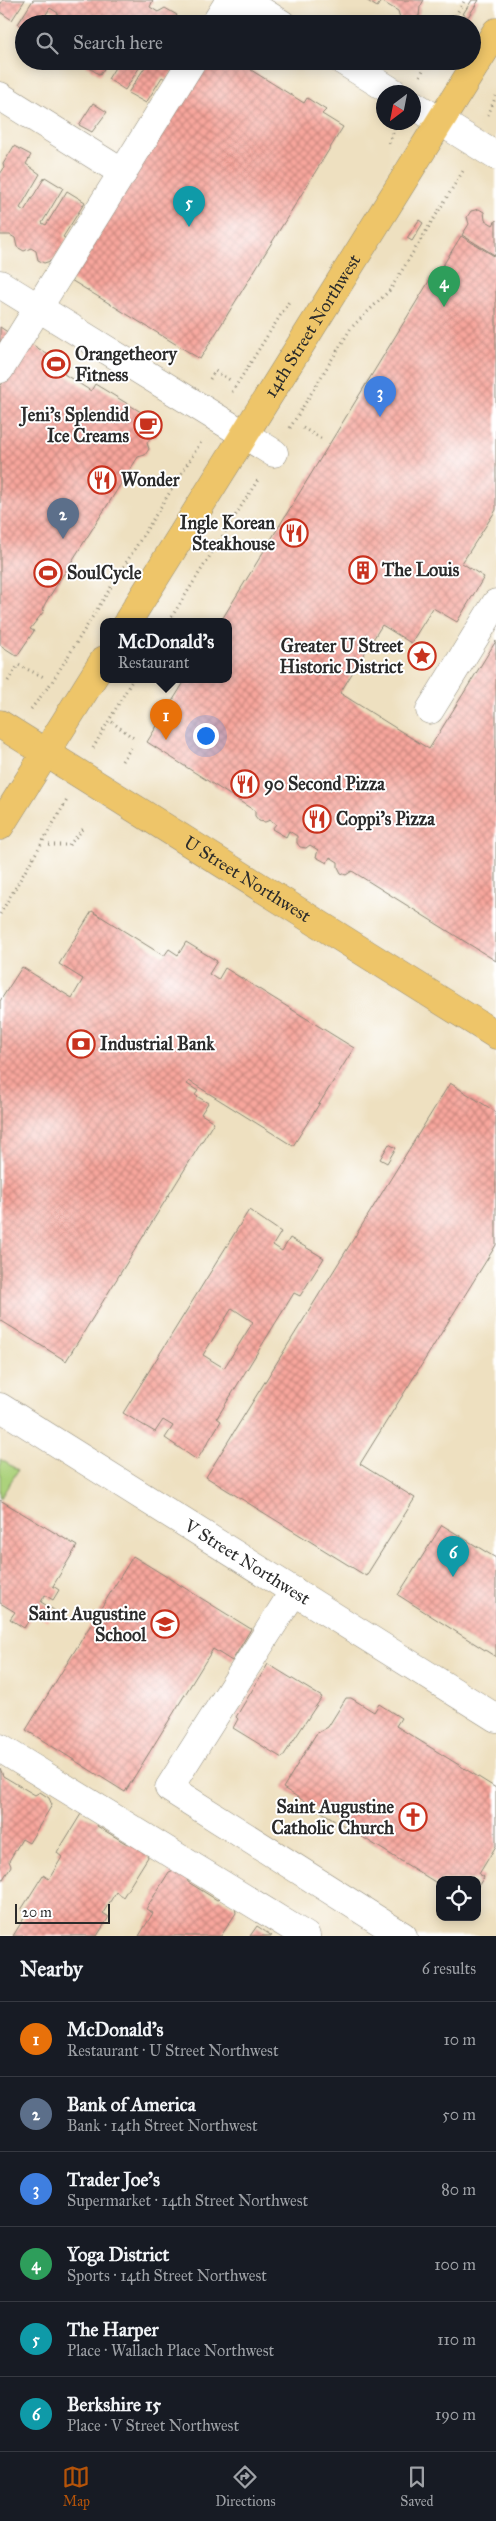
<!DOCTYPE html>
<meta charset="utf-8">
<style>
body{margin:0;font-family:"IM FELL Great Primer",serif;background:#242831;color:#f1f3f6}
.controls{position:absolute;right:15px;bottom:15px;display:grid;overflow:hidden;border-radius:10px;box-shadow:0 2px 12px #0003}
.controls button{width:45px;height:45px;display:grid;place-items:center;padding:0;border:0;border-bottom:1px solid #363941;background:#171b24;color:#f1f3f6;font:25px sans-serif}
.compass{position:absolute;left:376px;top:85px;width:45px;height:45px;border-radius:50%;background:#171b24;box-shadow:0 2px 12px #0003;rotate:212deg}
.scale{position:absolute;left:15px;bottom:12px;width:95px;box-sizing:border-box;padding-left:5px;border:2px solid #2b2b2b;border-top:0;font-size:14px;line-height:18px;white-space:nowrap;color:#2b2b2b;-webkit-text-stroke:4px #fff;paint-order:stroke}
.you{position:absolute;left:205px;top:735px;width:18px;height:18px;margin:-12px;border:4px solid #fff;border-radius:50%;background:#1a73e8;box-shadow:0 0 0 8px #1a73e833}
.badge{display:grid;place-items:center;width:32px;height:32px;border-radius:50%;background:#b45309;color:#fff;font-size:16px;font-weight:700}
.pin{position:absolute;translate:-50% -41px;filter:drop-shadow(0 1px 2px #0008)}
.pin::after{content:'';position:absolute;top:26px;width:18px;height:15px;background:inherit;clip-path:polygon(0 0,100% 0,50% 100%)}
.popup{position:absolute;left:100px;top:618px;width:132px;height:65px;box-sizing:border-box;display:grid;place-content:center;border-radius:10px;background:#171b24;filter:drop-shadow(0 1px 4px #0005);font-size:16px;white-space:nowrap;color:#9ea1a6}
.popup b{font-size:19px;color:#f1f3f6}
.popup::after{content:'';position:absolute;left:50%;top:100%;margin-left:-10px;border:10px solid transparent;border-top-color:#171b24}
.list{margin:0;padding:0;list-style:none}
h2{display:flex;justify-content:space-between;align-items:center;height:65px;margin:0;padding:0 20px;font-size:21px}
h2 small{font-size:16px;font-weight:400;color:#9ea1a6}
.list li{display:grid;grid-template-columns:32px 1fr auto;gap:15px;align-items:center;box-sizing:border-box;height:75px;padding:0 20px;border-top:1px solid #363941}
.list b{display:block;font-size:19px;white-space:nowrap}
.list p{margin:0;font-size:16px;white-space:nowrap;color:#9ea1a6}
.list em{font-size:16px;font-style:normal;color:#9ea1a6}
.icon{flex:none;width:28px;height:28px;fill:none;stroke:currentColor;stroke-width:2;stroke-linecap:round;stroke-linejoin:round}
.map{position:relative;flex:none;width:496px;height:1936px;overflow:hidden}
.search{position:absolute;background:#171b24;box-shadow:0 2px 12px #0003;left:15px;right:15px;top:15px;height:55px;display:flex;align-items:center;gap:12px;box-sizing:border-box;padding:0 18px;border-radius:28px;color:#9ea1a6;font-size:19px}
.sheet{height:515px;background:#171b24}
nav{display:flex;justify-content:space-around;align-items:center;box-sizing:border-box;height:70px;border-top:1px solid #363941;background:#171b24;font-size:14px;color:#9ea1a6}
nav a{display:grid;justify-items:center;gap:2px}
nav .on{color:#b45309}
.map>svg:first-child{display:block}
.pitch{fill:#acd27c;stroke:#6c7e54}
.building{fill:url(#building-cross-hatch);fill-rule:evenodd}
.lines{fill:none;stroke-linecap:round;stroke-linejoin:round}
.minor-casing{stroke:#8c8676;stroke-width:29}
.major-casing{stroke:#8c8676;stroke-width:29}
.path{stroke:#8c8676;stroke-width:3;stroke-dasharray:1 4;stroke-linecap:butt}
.minor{stroke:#fff;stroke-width:28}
.major{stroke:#eec569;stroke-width:28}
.labels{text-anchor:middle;stroke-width:4;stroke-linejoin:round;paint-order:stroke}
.street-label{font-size:18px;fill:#2b2b2b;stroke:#fff}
.poi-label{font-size:18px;font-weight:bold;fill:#2b2b2b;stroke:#fff;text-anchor:start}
</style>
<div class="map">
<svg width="496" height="1936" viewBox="0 0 496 1936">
<defs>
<pattern id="building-cross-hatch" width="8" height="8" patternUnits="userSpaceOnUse" patternTransform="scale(1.25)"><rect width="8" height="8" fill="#f8a69c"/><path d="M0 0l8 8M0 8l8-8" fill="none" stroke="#c9877f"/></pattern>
</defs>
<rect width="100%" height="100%" fill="#fff"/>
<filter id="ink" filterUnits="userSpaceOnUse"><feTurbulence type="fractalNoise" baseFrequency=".02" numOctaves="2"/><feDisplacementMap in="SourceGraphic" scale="10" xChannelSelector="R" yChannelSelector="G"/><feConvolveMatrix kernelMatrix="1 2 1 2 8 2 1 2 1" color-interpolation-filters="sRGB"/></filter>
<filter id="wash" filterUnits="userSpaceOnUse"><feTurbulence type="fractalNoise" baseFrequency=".0096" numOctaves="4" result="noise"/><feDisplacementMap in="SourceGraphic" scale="20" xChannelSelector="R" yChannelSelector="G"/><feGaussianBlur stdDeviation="1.12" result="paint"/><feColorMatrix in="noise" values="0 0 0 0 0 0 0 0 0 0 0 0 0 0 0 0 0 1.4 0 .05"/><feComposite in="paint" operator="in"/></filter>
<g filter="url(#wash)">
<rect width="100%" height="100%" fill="#eee0c0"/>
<path class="pitch" d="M0,1459L18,1470L0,1499Z"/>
<g id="blocks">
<path class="building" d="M3,0H25L12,20L0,12V5Z
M33,0H153L150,7L158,12L165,8L177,15L174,20L179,24H75L71,21L69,24H50L58,13L50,8L40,24H24V27L18,24Z
M366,0H424L420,7L419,16L413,21L406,22L400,18L398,11L381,1L377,7Z
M472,0H479L468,17L463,14Z
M87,61H109L100,75L85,65Z
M119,61H179L167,80L162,77L146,103L128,93L145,67L141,65L125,90L108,79Z
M205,61H251L255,64L251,70L304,103L307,98L326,110L322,114L343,127L200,359L66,277Z
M93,103L107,112L92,132L79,125Z
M14,146L31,155L26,164L40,174L20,208L24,211L45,177L63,188L42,223L46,225L67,191L85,202L63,237L67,239L54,260L44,263L38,260L36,251L31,248L24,251L17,247L15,238L10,235H0V174L4,168L3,164Z
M479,209L484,212L485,220L493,225L496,220V256L462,235L469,224L467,217L471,211Z
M419,220L423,223L412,241L407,238Z
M461,236L496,257V510L462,563L484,577L457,622L433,608L411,643L382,625L340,693L429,749L496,641V961L352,871L346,875L341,873L338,867V862L330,857L327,863L316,857L318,850L310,845L306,848L300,847L297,843V836L289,831L286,837L272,829L276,824L270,820L265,822L259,821L255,816V811L147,742L186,679H228V621H221L431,278L434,280Z
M0,327L9,333L0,348Z
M28,342L68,367L64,374L91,391L95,384L159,423L162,428L156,437L150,438L147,443L149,449L145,455L138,457L46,602L42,610L44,611L30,629L34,631L17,656L0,645V387Z
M92,911L164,956L169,949L178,955L186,942L217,961L209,974L218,980L225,968L354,1048L293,1146L189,1081L187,1084L198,1091L195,1095L208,1103L201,1114L214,1122L66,1361L0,1320V1001L22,967L72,998L83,979L59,964Z
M450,1083L496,1112V1245L360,1464L415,1498L366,1576L206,1477Z
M389,1144L396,1148L387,1163L380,1159Z
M249,1210L281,1232L273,1245L282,1251L290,1238L324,1258L300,1296L294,1293L217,1418L221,1421L197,1460L165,1438L173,1426L163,1420L155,1432L123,1413ZM232,1308L253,1322L224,1368L203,1355Z
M0,1500L77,1546L53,1586L59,1590L53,1600L45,1595L41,1602L54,1610L47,1622L33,1614L24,1628L10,1619L15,1612L0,1603Z
M442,1525L496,1558V1657L398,1595Z
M133,1556L251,1629L232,1661L213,1649L125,1792L26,1730Z
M268,1664L322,1697L282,1758L233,1728L238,1719L236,1717Z
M346,1698H351L374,1712L379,1704L401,1718L396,1726L496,1788V1846L479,1874L484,1877L477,1888V1880H440V1885L283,1788L316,1734L328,1727Z
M0,1768L3,1776L35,1795L40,1792L49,1798L52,1805L29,1843L22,1839L9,1861L11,1866L0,1884Z
M81,1814L99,1822L97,1826L127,1844L131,1842L145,1850L148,1857L123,1897L116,1892L103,1913L109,1917L97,1936H13L27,1913L21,1910L43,1875L49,1879L62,1857L57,1853Z
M174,1870L187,1878L188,1882L217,1900L220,1899L235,1907L236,1913L221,1936H139L153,1913L146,1909L169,1872Z
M257,1926L272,1936H250Z"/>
</g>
</g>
<g filter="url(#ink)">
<use href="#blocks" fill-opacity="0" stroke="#8c8676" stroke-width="1"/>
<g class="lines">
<g class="minor-casing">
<g id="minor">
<path d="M244,0L282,24"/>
<path d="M215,24L230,0"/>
<path d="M343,61L393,92"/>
<path d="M0,96L123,173"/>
<path d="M414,105L496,156"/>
<path d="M0,284L274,453"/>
<path d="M0,369L192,61"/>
<path d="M430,710L496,603"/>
<path id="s1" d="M0,1407L496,1718"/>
<path d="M294,1591L169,1788L403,1936"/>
<path d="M0,1748L306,1936"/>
</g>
</g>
<g class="major-casing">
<g id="major">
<path id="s2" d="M128,621L496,32"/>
<path id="s3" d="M0,724L496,1035"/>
<path d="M0,826L104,660"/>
</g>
</g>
<path class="path" d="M450,24L465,0
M420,76L428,61
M488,115L496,96
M389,143L395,128
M210,379L215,371L230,380
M232,392L290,300
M290,428L351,328L390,290L463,171
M303,428L322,439
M169,621L259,478
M8,681L18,665L46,678
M31,709L52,682L201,442
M112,722L136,740
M93,748L133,679
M122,761L131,748
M49,845H69L85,827
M0,914L67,800"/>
<use href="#minor" class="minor"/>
<use href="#major" class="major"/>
</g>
</g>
<defs>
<g id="stadium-ring" transform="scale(1.4375)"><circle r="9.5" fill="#fff" stroke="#c8321e" stroke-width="1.5"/><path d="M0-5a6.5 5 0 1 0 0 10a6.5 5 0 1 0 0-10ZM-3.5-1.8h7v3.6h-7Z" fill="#c8321e"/></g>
<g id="cafe-ring" transform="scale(1.4375)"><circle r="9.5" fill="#fff" stroke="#c8321e" stroke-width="1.5"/><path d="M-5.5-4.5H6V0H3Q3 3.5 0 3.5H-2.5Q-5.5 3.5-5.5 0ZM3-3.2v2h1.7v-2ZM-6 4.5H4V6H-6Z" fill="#c8321e"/></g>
<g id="restaurant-ring" transform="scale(1.4375)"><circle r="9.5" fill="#fff" stroke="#c8321e" stroke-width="1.5"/><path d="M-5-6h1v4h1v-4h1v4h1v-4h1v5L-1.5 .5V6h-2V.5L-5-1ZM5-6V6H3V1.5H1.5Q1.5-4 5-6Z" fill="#c8321e"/></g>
<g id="building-ring" transform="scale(1.4375)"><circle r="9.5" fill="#fff" stroke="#c8321e" stroke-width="1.5"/><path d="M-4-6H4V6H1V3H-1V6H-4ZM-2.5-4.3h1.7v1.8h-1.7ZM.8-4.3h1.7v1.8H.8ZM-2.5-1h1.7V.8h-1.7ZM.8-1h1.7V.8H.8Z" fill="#c8321e"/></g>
<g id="sight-ring" transform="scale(1.4375)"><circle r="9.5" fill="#fff" stroke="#c8321e" stroke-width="1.5"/><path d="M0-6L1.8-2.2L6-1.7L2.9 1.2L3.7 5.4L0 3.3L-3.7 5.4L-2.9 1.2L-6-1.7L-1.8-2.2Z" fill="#c8321e"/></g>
<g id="bank-ring" transform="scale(1.4375)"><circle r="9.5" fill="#fff" stroke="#c8321e" stroke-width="1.5"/><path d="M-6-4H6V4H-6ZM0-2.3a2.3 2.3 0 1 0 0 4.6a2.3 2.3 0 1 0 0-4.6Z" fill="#c8321e"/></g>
<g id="school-ring" transform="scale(1.4375)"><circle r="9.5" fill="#fff" stroke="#c8321e" stroke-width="1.5"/><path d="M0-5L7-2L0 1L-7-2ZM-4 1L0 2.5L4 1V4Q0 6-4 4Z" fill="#c8321e"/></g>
<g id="church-ring" transform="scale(1.4375)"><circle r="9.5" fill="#fff" stroke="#c8321e" stroke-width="1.5"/><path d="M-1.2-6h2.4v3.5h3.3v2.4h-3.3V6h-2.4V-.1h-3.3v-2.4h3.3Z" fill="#c8321e"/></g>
</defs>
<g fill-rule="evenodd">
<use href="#stadium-ring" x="56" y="364"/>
<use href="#cafe-ring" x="148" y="425"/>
<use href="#restaurant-ring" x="102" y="480"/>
<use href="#restaurant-ring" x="294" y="533"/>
<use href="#building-ring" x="363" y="570"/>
<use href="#stadium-ring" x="48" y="573"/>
<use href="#sight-ring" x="422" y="656"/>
<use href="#restaurant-ring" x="245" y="784"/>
<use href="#restaurant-ring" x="317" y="819"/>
<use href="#bank-ring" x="81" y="1044"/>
<use href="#school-ring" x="165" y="1624"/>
<use href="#church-ring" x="413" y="1817"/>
</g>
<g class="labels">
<g class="street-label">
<text dy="6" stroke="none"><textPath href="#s2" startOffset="348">14th Street Northwest</textPath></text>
<text dy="6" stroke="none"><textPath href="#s3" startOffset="292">U Street Northwest</textPath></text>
<text dy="6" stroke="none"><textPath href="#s1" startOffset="292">V Street Northwest</textPath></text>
</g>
<g class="poi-label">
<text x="75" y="360">Orangetheory<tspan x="75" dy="21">Fitness</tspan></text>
<text x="129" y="421" text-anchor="end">Jeni's Splendid<tspan x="129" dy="21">Ice Creams</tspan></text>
<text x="121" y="486">Wonder</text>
<text x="275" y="529" text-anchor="end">Ingle Korean<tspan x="275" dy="21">Steakhouse</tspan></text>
<text x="382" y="576">The Louis</text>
<text x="67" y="579">SoulCycle</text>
<text x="403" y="652" text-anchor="end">Greater U Street<tspan x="403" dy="21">Historic District</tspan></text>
<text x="264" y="790">90 Second Pizza</text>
<text x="336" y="825">Coppi's Pizza</text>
<text x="100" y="1050">Industrial Bank</text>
<text x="146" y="1620" text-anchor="end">Saint Augustine<tspan x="146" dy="21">School</tspan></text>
<text x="394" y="1813" text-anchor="end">Saint Augustine<tspan x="394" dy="21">Catholic Church</tspan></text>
</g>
</g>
</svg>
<div class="controls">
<button><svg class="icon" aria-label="locate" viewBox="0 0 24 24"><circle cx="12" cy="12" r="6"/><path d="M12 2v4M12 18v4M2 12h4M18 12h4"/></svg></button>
</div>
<svg class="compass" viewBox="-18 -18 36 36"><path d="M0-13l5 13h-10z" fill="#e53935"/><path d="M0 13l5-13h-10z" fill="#9ea1a6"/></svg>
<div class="scale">20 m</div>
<div class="you"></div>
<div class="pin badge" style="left:166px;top:740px;background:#e8710a">1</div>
<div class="popup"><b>McDonald's</b>Restaurant</div>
<div class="pin badge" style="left:63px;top:539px;background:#5c6f8a">2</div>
<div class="pin badge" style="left:380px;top:417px;background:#3f7fe0">3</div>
<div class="pin badge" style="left:444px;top:307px;background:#2e9e5b">4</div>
<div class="pin badge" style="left:189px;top:227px;background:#0f9aa8">5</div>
<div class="pin badge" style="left:453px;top:1577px;background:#0f9aa8">6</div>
<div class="search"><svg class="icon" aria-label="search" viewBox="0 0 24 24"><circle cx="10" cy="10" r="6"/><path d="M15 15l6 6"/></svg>Search here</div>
</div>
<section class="sheet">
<h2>Nearby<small>6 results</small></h2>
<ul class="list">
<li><span class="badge" style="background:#e8710a">1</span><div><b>McDonald's</b><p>Restaurant · U Street Northwest</p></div><em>10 m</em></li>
<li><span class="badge" style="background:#5c6f8a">2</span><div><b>Bank of America</b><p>Bank · 14th Street Northwest</p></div><em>50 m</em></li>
<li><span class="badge" style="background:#3f7fe0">3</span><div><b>Trader Joe's</b><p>Supermarket · 14th Street Northwest</p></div><em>80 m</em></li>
<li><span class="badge" style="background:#2e9e5b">4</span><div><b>Yoga District</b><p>Sports · 14th Street Northwest</p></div><em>100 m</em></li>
<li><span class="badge" style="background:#0f9aa8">5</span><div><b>The Harper</b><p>Place · Wallach Place Northwest</p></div><em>110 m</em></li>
<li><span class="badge" style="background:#0f9aa8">6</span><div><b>Berkshire 15</b><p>Place · V Street Northwest</p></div><em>190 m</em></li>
</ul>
</section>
<nav>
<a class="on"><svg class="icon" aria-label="map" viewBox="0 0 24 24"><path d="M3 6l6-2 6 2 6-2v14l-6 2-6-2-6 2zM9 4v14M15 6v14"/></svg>Map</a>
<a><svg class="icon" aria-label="directions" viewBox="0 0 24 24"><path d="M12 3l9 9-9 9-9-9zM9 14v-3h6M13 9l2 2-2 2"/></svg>Directions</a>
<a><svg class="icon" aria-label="saved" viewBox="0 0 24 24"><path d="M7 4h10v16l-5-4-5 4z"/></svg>Saved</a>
</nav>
